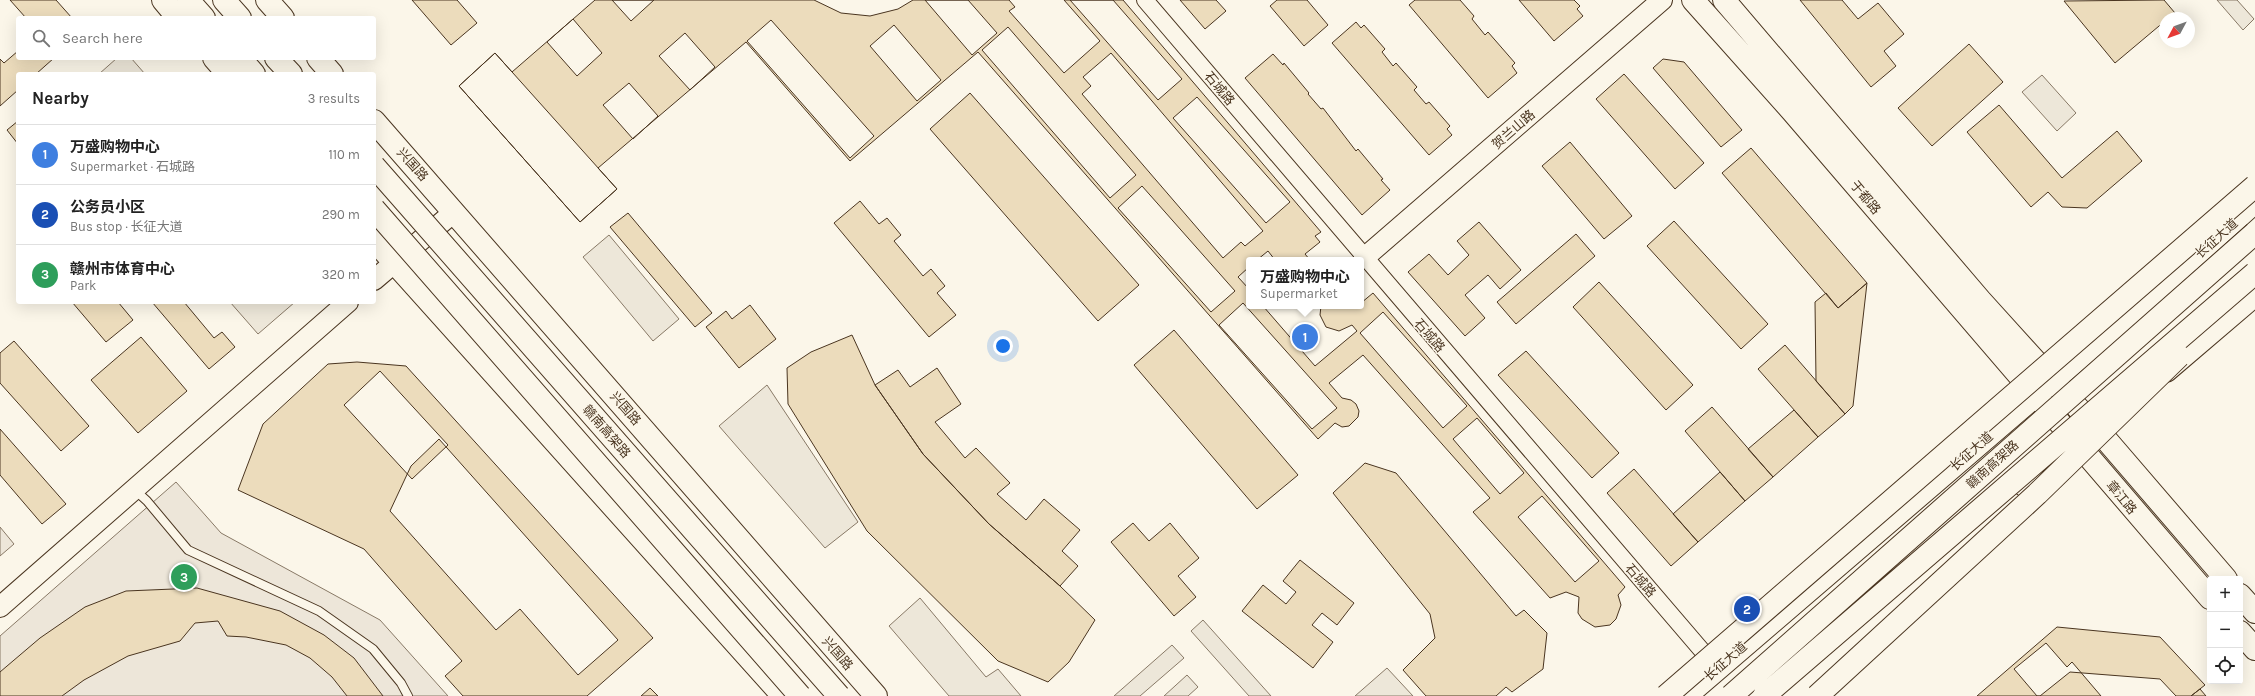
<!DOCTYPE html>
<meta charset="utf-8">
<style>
body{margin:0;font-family:Karla,"Noto Sans SC",sans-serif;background:#f6f6f6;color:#222}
.controls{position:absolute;right:12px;bottom:12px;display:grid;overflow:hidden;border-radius:4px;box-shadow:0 4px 16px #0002}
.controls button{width:36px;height:36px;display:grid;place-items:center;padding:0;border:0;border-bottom:1px solid #e0e0e0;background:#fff;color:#222;font:20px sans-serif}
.compass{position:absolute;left:2159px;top:12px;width:36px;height:36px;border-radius:50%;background:#fff;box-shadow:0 4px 16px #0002;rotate:229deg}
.you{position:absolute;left:1003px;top:346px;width:14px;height:14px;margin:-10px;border:3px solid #fff;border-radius:50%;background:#1a73e8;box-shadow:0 0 0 6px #1a73e833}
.badge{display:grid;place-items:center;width:26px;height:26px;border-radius:50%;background:#0b8043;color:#fff;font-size:13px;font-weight:700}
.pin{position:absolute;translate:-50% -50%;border:2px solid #fff;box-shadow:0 1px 4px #0006}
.popup{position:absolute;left:1246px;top:257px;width:118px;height:52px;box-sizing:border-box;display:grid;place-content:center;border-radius:4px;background:#fff;filter:drop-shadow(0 1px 3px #0005);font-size:13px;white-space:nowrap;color:#767676}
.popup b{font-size:15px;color:#222}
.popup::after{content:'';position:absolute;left:50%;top:100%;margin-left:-8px;border:8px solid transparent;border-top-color:#fff}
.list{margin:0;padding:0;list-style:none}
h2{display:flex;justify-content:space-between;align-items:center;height:52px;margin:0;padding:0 16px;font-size:17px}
h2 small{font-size:13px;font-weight:400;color:#767676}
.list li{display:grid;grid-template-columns:26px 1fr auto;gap:12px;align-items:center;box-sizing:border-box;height:60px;padding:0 16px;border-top:1px solid #e0e0e0}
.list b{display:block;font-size:15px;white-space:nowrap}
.list p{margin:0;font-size:13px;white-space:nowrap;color:#767676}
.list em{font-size:13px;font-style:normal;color:#767676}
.icon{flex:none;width:22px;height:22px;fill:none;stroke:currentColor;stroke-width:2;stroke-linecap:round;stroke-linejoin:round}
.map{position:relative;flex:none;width:2255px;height:696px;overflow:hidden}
.search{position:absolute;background:#fff;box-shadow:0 4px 16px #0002;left:16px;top:16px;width:360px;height:44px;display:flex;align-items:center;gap:10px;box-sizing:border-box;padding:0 14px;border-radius:4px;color:#767676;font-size:15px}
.panel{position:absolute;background:#fff;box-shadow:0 4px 16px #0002;left:16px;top:72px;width:360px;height:232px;border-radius:4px}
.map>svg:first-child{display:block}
.green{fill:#ede6d9;stroke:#887966}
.parking{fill:#ede7d9;stroke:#887966}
.building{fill:#ecdcbc;stroke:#4a3520;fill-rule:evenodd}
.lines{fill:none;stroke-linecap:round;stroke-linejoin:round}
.service-casing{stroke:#4a3520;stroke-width:10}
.minor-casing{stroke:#4a3520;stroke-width:18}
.tertiary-casing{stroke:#4a3520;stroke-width:22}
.secondary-casing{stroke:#4a3520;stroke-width:24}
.primary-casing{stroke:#4a3520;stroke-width:24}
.trunk-casing{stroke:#4a3520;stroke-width:24}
.service{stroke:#fbf6e9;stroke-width:8}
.minor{stroke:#fbf6e9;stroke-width:16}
.tertiary{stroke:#fbf6e9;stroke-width:20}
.secondary{stroke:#fbf6e9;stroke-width:22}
.primary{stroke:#fbf6e9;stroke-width:22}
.trunk{stroke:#fbf6e9;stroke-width:22}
.trunk-bridge-casing{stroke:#4a3520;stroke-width:24;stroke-linecap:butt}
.trunk-bridge{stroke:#fbf6e9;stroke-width:22}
.labels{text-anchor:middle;stroke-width:3;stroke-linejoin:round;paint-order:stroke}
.street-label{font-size:13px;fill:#4a3520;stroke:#fbf6e9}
</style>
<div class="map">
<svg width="2255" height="696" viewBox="0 0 2255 696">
<rect width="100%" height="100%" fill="#fbf6e9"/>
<path class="green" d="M176,482L221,533L380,620L448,696H0V636Z
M0,527L14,544L0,556Z"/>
<path class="parking" d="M2217,0H2237L2254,19L2243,30Z
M117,58H131L145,74H99Z
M2042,75L2076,113L2057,131L2022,92Z
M609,235L679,319L653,341L583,257Z
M230,302H295L258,334Z
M767,385L858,522L825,548L719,426Z
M920,598L986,677L998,669L1021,696H949L889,626Z
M1203,620L1271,696H1249L1191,631Z
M1172,645L1184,658L1140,696H1114Z
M1387,668L1413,696H1355Z
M1187,675L1198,687L1188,696H1164Z"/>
<path class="building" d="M10,0H56L72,18H26Z
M412,0H457L477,23L451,45Z
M595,0H814L841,13L870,16L898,9L913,0H1009L1015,7L1009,11L1064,73L1100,41L1064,0H1123L1321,232L1315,236L1320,242L1305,254L1310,260H1275L1268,251L1257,260H1249V267L1238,277L1249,289V306H1263L1315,366L1357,331L1352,325L1339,331L1326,327L1320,315L1321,306H1355L1356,308L1361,306V303L1373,293L1625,587L1618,595L1621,605L1616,619L1610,625L1595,627L1582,619L1578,613L1579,597L1566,592L1550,598L1473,512L1490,498L1363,355L1329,383L1342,398L1351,400L1356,404L1359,411L1358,417L1349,426L1342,427L1335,423L1318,439L978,52L850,161L746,42L598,168L617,189L580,222L459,86L495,53L512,72ZM1111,53L1263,231L1245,246L1241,242L1223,258L1082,94L1091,86L1083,77Z
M612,0H654L631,21Z
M925,0H968L997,33L972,55Z
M1070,0H1113L1182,79L1158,100Z
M1180,0H1216L1226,11L1205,29Z
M1277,0H1307L1328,25L1304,46L1270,6Z
M1415,0H1460L1474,16L1472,19L1485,35L1488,32L1515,63L1512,66L1517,73L1488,98L1409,5Z
M1519,0H1574L1580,6L1577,9L1583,16L1554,41Z
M1800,0H1842L1858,19L1878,3L1904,34L1884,51L1896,66L1871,87Z
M2164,0L2175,13L2169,18H2165V21L2115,63L2064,1Z
M573,19L602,53L577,76L547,42Z
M771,20L874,136L850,158L747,41Z
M1356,22L1361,28L1364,25L1385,49L1382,52L1393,66L1396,63L1417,87L1414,90L1426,104L1429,102L1450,126L1447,129L1452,135L1429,155L1332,43Z
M894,25L941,80L917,101L870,46Z
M1008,27L1136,175L1110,198L982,50Z
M685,33L715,67L690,90L659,56Z
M1969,44L2003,82L1932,146L1898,108Z
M18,51V58H54L36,74H18V90L0,106V59L4,63Z
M495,53L617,189L580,222L459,86Z
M1273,54L1283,65L1284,63L1309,93L1308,94L1321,109L1323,108L1356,151L1358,149L1383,179L1381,180L1390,190L1362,215L1245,78Z
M1663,59L1684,62L1742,130L1721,147L1653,68Z
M1624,74L1704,163L1675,189L1596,99Z
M629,83L658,116L633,139L603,105Z
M970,93L1139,285L1098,321L930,129Z
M1197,97L1290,202L1266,223L1173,118Z
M1999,105L2062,178L2117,131L2142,161L2087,208L2062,207L2048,192L2031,207L1967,132Z
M18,121V144L7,130Z
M1570,142L1632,216L1604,239L1542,166Z
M1751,148L1867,283L1838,308L1722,173Z
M1142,186L1235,291L1211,312L1118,208Z
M860,201L879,224L887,218L901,235L894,241L923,276L931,269L945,286L937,293L956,315L929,337L834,223Z
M628,213L712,313L695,327L610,227Z
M1674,221L1768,324L1741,349L1647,246Z
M1479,222L1521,270L1500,289L1488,275L1465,295L1485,318L1465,336L1408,272L1429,254L1448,275L1469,255L1457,241Z
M1576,234L1595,256L1516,324L1497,302Z
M1599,282L1693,385L1666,410L1573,307Z
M1867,283L1853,406L1845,414L1816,381L1815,302L1826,293L1838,308Z
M72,302H118L133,320L106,342Z
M152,302H184L214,338L222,332L235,347L209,369Z
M1243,303L1337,408L1312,429L1219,325Z
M750,305L776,339L739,368L706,327L726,311L732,319Z
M1383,312L1467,406L1443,428L1360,333Z
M1174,330L1298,475L1257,509L1134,365Z
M852,335L875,385L923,454L989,524L1060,586L1095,620L1069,662L1048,682L998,661L867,531L788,404L787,368L811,352Z
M141,337L187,391L138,433L91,380Z
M14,341L89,426L61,451L0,383V353Z
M1785,345L1845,414L1818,437L1758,369Z
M1526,351L1619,453L1592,478L1498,375Z
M357,362L406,366L653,638L587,696H463L445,676L462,661L364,549L238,490L263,424L328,364ZM439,439L618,640L578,675L520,609L496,630L390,511L411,466Z
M937,368L961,404L935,422L965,458L976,448L1010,483L997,494L1026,520L1044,499L1080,530L1062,551L1078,566L1060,586L989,524L923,454L875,385L898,370L910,387Z
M380,371L448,445L412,479L344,405Z
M1712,407L1773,477L1745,501L1685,431Z
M1794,410L1818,437L1773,477L1748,449Z
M1477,418L1524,473L1500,494L1453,439Z
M0,429L66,504L42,524L0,475Z
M1365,463L1396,473L1516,616L1524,610L1547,633L1543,669L1512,692L1506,687L1496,696H1426L1403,670L1435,638L1430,614L1333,493Z
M1634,469L1698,542L1671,566L1607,493Z
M1720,472L1745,501L1698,542L1673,514Z
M1542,496L1599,561L1575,582L1518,517Z
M1133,523L1149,541L1170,523L1199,558L1178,576L1196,597L1174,616L1111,542Z
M1300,560L1354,603L1337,625L1322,613L1312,625L1333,642L1313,668L1242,611L1263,585L1286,604L1296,592L1283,581Z
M197,588L280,611L324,635L354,658L383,696H347L332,677L310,658L286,645L246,637L227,636L218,621L195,623L180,641L128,656L84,680L62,696H0V672L40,638L85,607L126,591Z
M2057,627L2160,637L2205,685L2191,696H2176L2160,679L2070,672L2040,696H1977Z
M2046,643L2067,667L2072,662L2101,696H2037L2014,669Z
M650,688L658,696H641Z
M2200,689L2206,696H2191Z"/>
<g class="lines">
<g class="service-casing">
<path id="service" d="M135,490L147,501L188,550L319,611L373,649L401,683L408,696"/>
</g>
<g class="minor-casing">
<path id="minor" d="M1145,0L1716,667"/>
</g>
<g class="tertiary-casing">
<path id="tertiary" d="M1364,258L1662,0
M374,280L454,212
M0,607L348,302"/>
</g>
<g class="secondary-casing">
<path id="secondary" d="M1693,0L1792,111L2210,598
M1724,0L1980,300L2097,429L2226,579
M2240,595L2255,612
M2240,632L2255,649"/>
</g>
<g class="primary-casing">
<path id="primary" d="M163,0L178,18
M267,0L283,18
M214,58L228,74
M318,58L332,74
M374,121L876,696
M374,240L783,696
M2166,371L2255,295
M1686,696L2119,324L2255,202
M1790,696L2011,504"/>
</g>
<g class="trunk-casing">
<path id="trunk" d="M188,0L204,18
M224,0L240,18
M240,58L254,74
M276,58L291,74"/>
</g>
<use href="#service" class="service"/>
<use href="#minor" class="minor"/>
<use href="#tertiary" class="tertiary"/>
<use href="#secondary" class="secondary"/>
<use href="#primary" class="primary"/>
<use href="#trunk" class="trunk"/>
<g class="trunk-bridge-casing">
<path id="trunk-bridge" d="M374,166L839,696
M374,209L800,696
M1666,696L2255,186
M1731,696L2255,233
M1764,696L2255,273
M1817,696L2037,494L2179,356"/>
</g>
<use href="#trunk-bridge" class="trunk-bridge"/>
</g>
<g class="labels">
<g class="street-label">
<text transform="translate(1220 88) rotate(50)" y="5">石城路</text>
<text transform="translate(1513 129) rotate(-41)" y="5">贺兰山路</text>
<text transform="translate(413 164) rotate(48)" y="5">兴国路</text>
<text transform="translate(1866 197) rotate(50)" y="5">于都路</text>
<text transform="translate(2216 238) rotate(-42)" y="5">长征大道</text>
<text transform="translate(1430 335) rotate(49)" y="5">石城路</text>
<text transform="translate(626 408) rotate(49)" y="5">兴国路</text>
<text transform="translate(607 431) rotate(49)" y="5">赣南高架路</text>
<text transform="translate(1971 451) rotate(-41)" y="5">长征大道</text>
<text transform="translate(1992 464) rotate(-42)" y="5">赣南高架路</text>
<text transform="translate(2122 497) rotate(50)" y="5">章江路</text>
<text transform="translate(1641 580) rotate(49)" y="5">石城路</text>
<text transform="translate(838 653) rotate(49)" y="5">兴国路</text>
<text transform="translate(1725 661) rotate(-41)" y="5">长征大道</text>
</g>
</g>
</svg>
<div class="controls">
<button>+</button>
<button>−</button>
<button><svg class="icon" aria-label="locate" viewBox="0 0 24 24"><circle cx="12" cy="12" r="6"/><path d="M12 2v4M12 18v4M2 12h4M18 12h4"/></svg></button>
</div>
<svg class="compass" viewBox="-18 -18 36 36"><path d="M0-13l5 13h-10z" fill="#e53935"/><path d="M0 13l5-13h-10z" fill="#767676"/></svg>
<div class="you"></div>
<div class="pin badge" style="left:1305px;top:337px;background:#3f7fe0">1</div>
<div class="popup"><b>万盛购物中心</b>Supermarket</div>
<div class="pin badge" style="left:1747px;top:609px;background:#1a4fb4">2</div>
<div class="pin badge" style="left:184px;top:577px;background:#2e9e5b">3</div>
<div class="search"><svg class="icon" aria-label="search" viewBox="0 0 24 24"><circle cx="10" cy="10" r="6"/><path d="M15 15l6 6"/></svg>Search here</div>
<section class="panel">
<h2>Nearby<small>3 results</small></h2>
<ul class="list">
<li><span class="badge" style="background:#3f7fe0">1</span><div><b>万盛购物中心</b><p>Supermarket · 石城路</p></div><em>110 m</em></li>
<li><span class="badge" style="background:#1a4fb4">2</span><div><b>公务员小区</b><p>Bus stop · 长征大道</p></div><em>290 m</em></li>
<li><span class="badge" style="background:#2e9e5b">3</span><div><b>赣州市体育中心</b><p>Park</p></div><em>320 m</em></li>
</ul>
</section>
</div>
